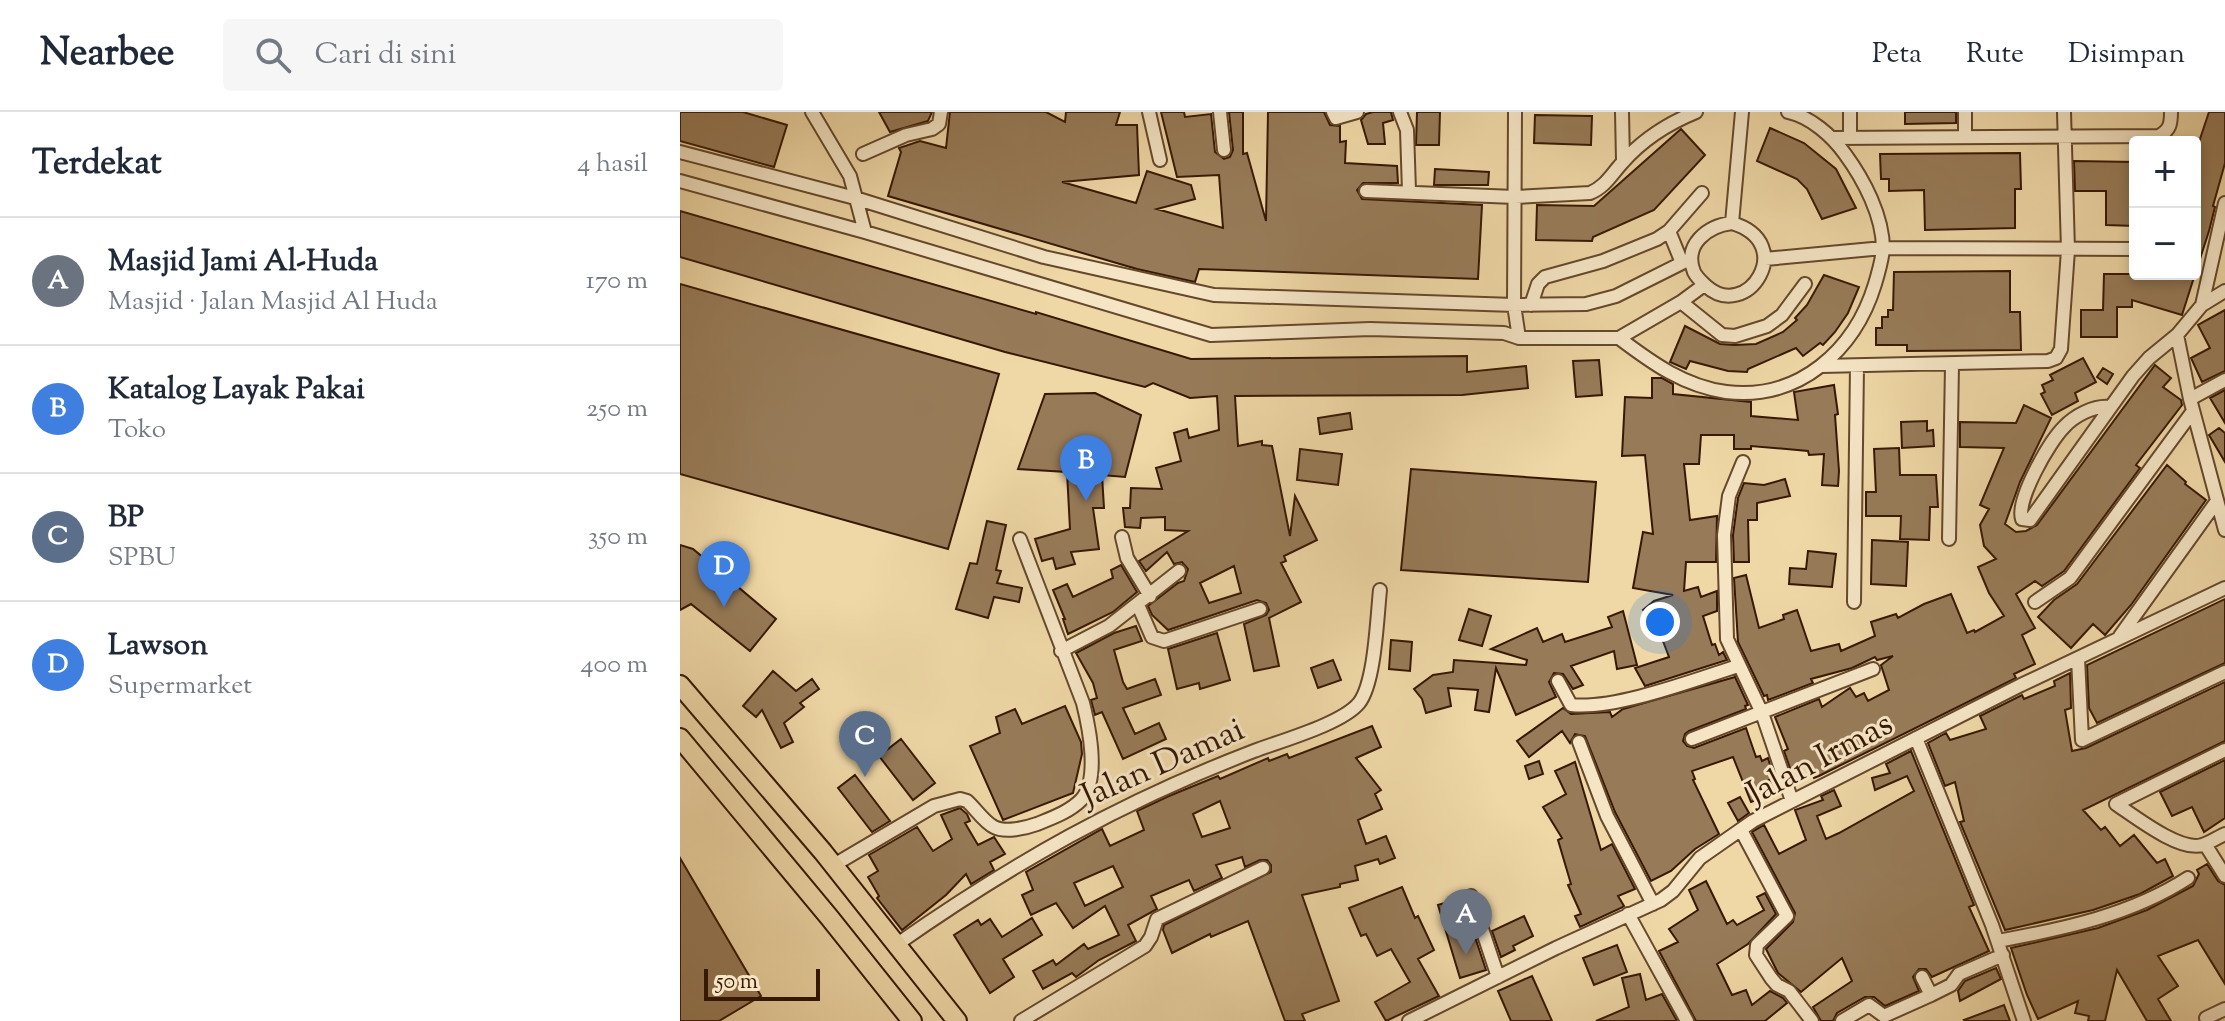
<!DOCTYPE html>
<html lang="id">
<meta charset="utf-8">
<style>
body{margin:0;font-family:"Sorts Mill Goudy",serif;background:#f6f6f7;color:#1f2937}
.controls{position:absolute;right:24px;top:24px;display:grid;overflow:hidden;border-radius:8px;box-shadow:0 4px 12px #0003}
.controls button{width:72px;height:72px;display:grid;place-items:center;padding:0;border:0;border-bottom:2px solid #e0e1e3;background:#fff;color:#1f2937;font:40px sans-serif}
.scale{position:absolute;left:24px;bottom:20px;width:116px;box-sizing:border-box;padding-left:8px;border:4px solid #371803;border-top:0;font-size:22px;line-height:28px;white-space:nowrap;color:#371803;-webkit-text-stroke:6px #f5e5c5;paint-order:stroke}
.you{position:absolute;left:980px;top:510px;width:28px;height:28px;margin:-20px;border:6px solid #fff;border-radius:50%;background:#1a73e8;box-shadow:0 0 0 12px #1a73e833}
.badge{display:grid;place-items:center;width:52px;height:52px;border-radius:50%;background:#0b8043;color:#fff;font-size:26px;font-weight:700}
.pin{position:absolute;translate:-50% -66px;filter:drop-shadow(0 2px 4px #0008)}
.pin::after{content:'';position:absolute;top:42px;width:28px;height:24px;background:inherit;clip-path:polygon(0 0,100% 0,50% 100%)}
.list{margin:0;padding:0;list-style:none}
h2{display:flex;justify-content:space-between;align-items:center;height:104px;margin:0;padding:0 32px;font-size:34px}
h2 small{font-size:26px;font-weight:400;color:#747a83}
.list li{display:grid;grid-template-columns:52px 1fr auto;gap:24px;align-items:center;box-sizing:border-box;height:128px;padding:0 32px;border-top:2px solid #e0e1e3}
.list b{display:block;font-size:30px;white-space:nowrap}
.list p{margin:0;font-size:26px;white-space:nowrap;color:#747a83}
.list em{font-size:26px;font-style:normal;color:#747a83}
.icon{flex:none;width:44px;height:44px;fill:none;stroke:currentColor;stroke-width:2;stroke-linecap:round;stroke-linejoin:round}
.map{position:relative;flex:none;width:1545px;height:909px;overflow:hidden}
header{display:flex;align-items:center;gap:48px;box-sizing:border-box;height:112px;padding:0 40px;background:#fff;border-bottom:2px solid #e0e1e3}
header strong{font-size:38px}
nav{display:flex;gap:44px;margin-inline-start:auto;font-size:28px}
.search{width:560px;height:72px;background:#f6f6f7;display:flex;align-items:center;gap:20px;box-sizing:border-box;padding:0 28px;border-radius:8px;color:#747a83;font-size:30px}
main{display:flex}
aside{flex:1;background:#fff}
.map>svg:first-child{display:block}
.building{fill:#977b58;stroke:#371803;stroke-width:2;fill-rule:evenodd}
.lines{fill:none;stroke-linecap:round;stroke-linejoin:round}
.street-casing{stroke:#65482c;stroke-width:16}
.primary-casing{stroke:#371803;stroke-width:22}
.street{stroke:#f5e5c5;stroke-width:12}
.primary{stroke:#efd7a6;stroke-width:18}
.labels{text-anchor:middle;stroke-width:6;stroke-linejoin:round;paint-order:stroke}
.street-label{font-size:34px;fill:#371803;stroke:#f5e5c5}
</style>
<header>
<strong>Nearbee</strong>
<div class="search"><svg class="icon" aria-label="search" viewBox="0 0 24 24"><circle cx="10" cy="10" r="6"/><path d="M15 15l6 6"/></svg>Cari di sini</div>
<nav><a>Peta</a><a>Rute</a><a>Disimpan</a></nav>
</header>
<main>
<aside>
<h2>Terdekat<small>4 hasil</small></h2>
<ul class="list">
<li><span class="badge" style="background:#6b7280">A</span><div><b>Masjid Jami Al-Huda</b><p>Masjid · Jalan Masjid Al Huda</p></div><em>170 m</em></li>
<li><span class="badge" style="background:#3f7fe0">B</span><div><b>Katalog Layak Pakai</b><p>Toko</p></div><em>250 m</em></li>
<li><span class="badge" style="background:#5c6f8a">C</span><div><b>BP</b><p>SPBU</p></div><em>350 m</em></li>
<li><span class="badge" style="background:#3f7fe0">D</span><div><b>Lawson</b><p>Supermarket</p></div><em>400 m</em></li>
</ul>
</aside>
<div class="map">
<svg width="1545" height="909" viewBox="0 0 1545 909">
<rect width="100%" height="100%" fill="#efd7a6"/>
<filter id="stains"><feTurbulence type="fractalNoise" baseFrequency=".0025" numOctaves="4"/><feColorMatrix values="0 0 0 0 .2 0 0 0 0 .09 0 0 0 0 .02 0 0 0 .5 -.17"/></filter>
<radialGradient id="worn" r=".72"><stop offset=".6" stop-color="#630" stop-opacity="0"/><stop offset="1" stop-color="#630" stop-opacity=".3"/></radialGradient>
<path class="building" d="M0,0H63L107,13L94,55L0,29Z
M199,0H252L248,9L210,20Z
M270,0H366L385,10L386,0H440L436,13H457L459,63L382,70L456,91L467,59L511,73L515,87L477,97L543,116L539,63L497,65L481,0H504L505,5L531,2L535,40L544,47L550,45L553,38L549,0H563V42L567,41L586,109L588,0H644L650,13L660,14V30L666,29L665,51L717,54L718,71H683L677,78L682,87L802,93L798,167L519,157L515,170L457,157L208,84L221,40L219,36L240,29L266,36Z
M693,0H711L713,8L703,11L705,32H688L681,8L686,2Z
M737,0H760L759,33H736Z
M1225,0H1276V11L1225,12Z
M1529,0H1545V51L1533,94L1535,95L1529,119L1517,156L1515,155V42Z
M855,3L912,4L911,33L854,31Z
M1090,16L1124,31L1156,57L1176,96L1142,107L1127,77L1117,67L1077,49Z
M1001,17L1025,43L974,98L913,125L912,129L856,128L857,93L914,94Z
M1340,41L1341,77H1335V116L1245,118L1244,78L1209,79V67H1201L1200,42Z
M1394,49L1455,50V114L1426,113V79H1395Z
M755,57L809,60L808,73H754Z
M0,99L356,202V200L511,247L787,244V260L846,254L848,276L782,283L555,284L558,334L582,329V333L592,334L610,424L615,384L637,428L604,444L606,449L601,451L621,490L589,506L599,554L574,559L564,512L586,503L589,498L586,491L577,488L488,518L472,503L468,494L498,471L504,469L508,457L502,450L494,452L487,440L466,459L459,449L508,419L485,418V405L461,406L460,416L445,415L443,396H450L451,376L482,377L476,356L501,349L494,321L507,317L509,326L539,318L537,284L510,286L473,271L465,275L325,240L0,145ZM554,454L561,481L529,491L520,471Z
M1330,159V200H1340L1341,238L1227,239V233H1196V216H1202V205H1208V198H1213L1214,160Z
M1424,162H1515L1502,203L1452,188V195H1437V225H1401V198H1423Z
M1144,163L1179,175L1168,201L1155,220L1143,233L1140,231L1123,244L1116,236L1068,257L1067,260L1048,259L1010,249L1006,257L990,250L1005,214L1040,232L1054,233L1076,232L1103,220L1117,208L1115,206L1127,193Z
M0,172L319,262L268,437L0,362Z
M1545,198V259L1522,270L1511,246L1530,236L1518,213Z
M1403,246L1416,270L1395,281L1398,289L1372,303L1361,282L1365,280L1362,273L1373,268L1370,263Z
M919,248L922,283L896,285L893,249Z
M1475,253L1491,266L1483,275L1501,288L1502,293L1456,353L1460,356L1384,459L1362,474L1355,469L1336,482L1355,516L1342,523L1355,552L1334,562L1336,566L1139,664L1134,666L1128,652L1111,659L1104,639L1108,637L1095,605L1139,587L1142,595L1170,576L1176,585L1184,581L1188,589L1209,578L1201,553L1213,544L1197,548L1195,545L1172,556L1131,567L1133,571L1088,588L1087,583L1084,584L1058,530L1054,466L1066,463L1079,516L1104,507L1103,503L1117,498L1131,539L1159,532L1161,539L1195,524L1191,510L1216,502L1218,506L1244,492L1271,482L1287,521L1294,518L1295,520L1324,504L1309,481L1298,455L1316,447L1304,434L1300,413L1309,397L1300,393L1324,336L1280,335V310L1336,311L1344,293L1371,306L1340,370L1325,412L1336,420L1346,419L1357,413Z
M1423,256L1433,262L1427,272L1417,265Z
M972,266H982L993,272V282L1071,290V304L1118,308L1114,280L1154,273L1158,302L1155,303L1159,359L1158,374L1142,373L1144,342L1129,343L1128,339L1071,334V337H1054V323H1021L1019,352H1004L1010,408L1037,404L1036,450H1006L1004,479L1018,475L1021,485L1037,479V499L1023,504L1032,533L1035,532L1039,543L1043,540L1047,548L965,574L955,556L989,545L978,516L963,498L974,489L993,483L953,476L963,420L973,422L965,343L942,344L945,285L972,286Z
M1545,278V311L1530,286Z
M415,281L461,303L445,365L422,363L424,396H413L419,437L391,440L395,452L376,457L373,446L362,449L355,427L390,417L387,360L338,357L365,282Z
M670,301L672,317L640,322L638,306Z
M1247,309V319L1253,318L1254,334L1222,336L1221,310Z
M1539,316L1545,321V350L1529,323Z
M1219,336L1220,363H1256L1258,395H1250L1249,428L1220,427L1221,404H1186V380H1196L1194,337Z
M620,337L662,342L658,373L617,368Z
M1487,353L1506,370L1505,372L1526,388L1451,493L1425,523L1413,512L1391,536L1358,505L1374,488L1397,472Z
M731,357L916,370L908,470L721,458Z
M1105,367L1110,384L1077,391V408H1068L1069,450H1054L1053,423L1058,386L1064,371L1084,373Z
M307,409L326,413L316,458L321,459L317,471L342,476L339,490L314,485L308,506L276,497L290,451L297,452Z
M1192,428L1228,430L1226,474L1191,472Z
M0,433L13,437L96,507L70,539L11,492L0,498Z
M1128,439L1156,442L1152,475L1109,472L1110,456L1126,457Z
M441,453L457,480L433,500L388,522L383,507H385L373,478L387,472L393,485L433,466L431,458Z
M1545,487V551L1417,611L1409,596L1407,553Z
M789,497L811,504L802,534L779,528Z
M943,499L957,553L937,557L934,539L891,554L903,573L893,577L883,562L874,561L869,570L876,585L836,603L816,556L809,600L795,598L798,578L768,576L771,594L746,601L742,587L734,577L753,563L773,560L774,548L846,553L847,548L811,537L857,516L863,530L882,522L885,530L932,515L928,505Z
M456,514L462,529L434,538L443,570L447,577L475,567L481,583L443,596L455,622L479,611L486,627L443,647L422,600L415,603L411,588L417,586L413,571L396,541L434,521Z
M537,521L550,568L520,577L519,571L497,577L488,537Z
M711,528L732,530L730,559L709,557Z
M653,548L661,568L638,576L631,556Z
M93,559L116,579L132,567L139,577L120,591L124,595L104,611L113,630L101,636L82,598L76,605L63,594Z
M1390,561L1391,596L1385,598L1392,639L1406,636L1545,570V629L1403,698L1421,718L1425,715L1440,734L1454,723L1477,751L1485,747L1493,764L1460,782L1413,798L1325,818L1280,710L1284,709L1275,670L1265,674L1248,631L1266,621L1270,628L1306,617L1300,604L1342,583L1344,587L1375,574L1374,569Z
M1055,565L1068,593L1065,594L1066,597L1009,619L1005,622L1003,629L1007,634L1014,636L1066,616L1076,645L1080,644L1082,649L1088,646L1094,666L1089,668L1095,681L1071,690L1053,645L1012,659L1015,667L1013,668L1039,722L1015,737L991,759L971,769L935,700L905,624L895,622L890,631L882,619L849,645L837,629L883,596L891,602L930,600L932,605L943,597Z
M385,594L401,630L402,642L393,681L323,708L290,634L320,621L316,605L335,597L342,612Z
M692,614L701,635L676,646L701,678L695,682L702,697L678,708L686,732L706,724L715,746L700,752L698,747L675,754L678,768L660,772V775L622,783L659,889L622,902L625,909H605L568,809L531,825L530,822L492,841L483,818L484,813L591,760V753L587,748H580L565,755L562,745L536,753L542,766L514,779L509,768L471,784L477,797L448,813L456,829L419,848L396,865L392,861L363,877L353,859L373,848L376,853L404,832L408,837L439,823L425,794L393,816L376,791L351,803L342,783L353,778L346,760L422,717L430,734L464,718L457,699L489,684L538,664L540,667L588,646L589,649L607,642L609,646ZM540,689L550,716L522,725L513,702ZM433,754L443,775L405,794L394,771Z
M221,627L255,671L233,688L199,644Z
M1231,639L1294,793L1289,795L1309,839L1252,865L1246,857H1239L1233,865L1239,879L1205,894L1194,885H1185L1157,901L1153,909H1141L1133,895L1172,869L1162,846L1121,880L1098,861L1086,837L1113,810L1115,801L1072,720L1084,713L1099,742L1126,728L1115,698L1143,688L1141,684L1154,678L1161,694L1137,704L1146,727L1159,721L1234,679L1227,664L1195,678L1192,666L1210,661L1206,652Z
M1545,648V706L1524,720L1512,695L1492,704L1480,680Z
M859,649L863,662L849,667L845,654Z
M895,650L921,738L932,732L955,777L938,784L944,794L941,796L900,815L895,804L901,802L888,773L891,772L878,728L882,726L863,695L886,682L875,659Z
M175,663L210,709L192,720L158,676Z
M1060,685L1069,701L1058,709L1048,691Z
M280,696L287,702L290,709L285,711L298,733L314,725L325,742L310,750L314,758L291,772L286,762L266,783L222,818L197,786L199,784L188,765L198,759L189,743L237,715L253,739L272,727L261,703Z
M0,746L81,884L39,909H0Z
M1527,752L1538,769L1545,773V872L1518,828L1478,844L1498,874L1478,887L1491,909H1467L1437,858L1425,909H1408L1409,904L1395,901L1398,889L1358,907L1347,883L1331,836L1418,816L1467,798L1513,774L1519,762L1517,758Z
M1026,769L1047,812L1053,808L1057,813L1084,798L1077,785L1085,781L1096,802L1068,832L1037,852L1052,883L1066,878L1072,893L1090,879L1103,886L1107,891L1085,909H1016L979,839L998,830L989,817L1018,798L1009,778Z
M722,775L735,806L738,804L754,838L738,847L759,884L706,909L695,890L730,870L711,837L697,844L686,822L681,824L669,796Z
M782,786L806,858L780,866L758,793Z
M844,804L853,824L833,834L835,838L821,845L812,819Z
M352,806L362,823L323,847L334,865L310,881L274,823L298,808L301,813L310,807L322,825Z
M937,833L947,860L914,873L903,846Z
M1316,856L1321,867L1280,889L1278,879L1285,869Z
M960,862L966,888L982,882L997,909H916L949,895L942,866Z
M852,864L872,909H831L818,879Z
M1324,893L1330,909H1285L1284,908Z"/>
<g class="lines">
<g class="street-casing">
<path id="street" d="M132,0L170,64L185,120
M469,0L480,48
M540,0L544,38
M653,0L656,6L677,0
M720,0L727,18L729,79
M835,0L834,193L839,226
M942,0L943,49
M1285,0V24
M1153,26L1479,24C1490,18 1491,12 1491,0
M1170,26V0
M0,40L175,86L364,145L534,183L834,193L906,192L936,184L1010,147
M183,42L226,23L252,17L259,12L261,0
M0,69L185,120L531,223L690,217L824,221L839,226H939L1001,190L1024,173
M686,79L835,85L910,81C925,75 931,63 942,51C962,28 989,11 1016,0
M1545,91L1522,193L1497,223L1510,287L1545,418
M1052,111C1119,131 1067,211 1026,174C1021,169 1017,166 1014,160C1003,133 1027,114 1052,111Z
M1052,111L1062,0
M989,119L1002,151
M1085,147L1203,136L1455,137
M1001,190L1042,223L1055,224L1087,214L1102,203L1125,172
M851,193L858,172L865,165L923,149L977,127L989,119L1022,81
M1522,193L1545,179
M939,226C972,251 1004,274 1046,280C1119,289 1175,238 1195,172C1198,162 1202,148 1203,137C1203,104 1184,68 1165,42C1152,24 1131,5 1108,0
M1141,254L1368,249L1376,246L1381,237L1388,138L1384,0
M1510,287L1545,268
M1430,295C1414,293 1394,304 1384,315C1369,330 1336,388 1342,407L1350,408L1453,264L1469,246L1497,223
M1063,350L1049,384L1044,423L1047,527L1082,601L1112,689
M442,425L447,446L470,484
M1269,427L1272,253
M1174,490L1177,254
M1355,490L1390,466L1513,299
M458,493L472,525L484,529L580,497
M1440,524L1537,389
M381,539L429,514L499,459
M1398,546L1402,628L1545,560
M878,569L891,593C935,598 1014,568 1058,554
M1236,626L1312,813L1344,909
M1012,627L1193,557
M899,630L927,704L973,792
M1545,638L1436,692C1454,704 1500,740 1522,733C1530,731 1538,725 1545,722
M1061,718L1107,804L1077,833L1076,843L1091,866L1097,873L1109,879L1132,909
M1525,732L1545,764
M154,753L254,694L280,687L287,689C295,696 304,710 314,715C325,721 346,716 357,712C372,706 389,700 401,688C420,668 409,615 403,591L340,427
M791,784L818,865
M948,802L1007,909
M1318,829C1383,817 1451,803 1508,766
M216,833C333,751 441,690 574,639C600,629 662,612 679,591C695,571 697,506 700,478
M1242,865L1251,883L1271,873L1279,862L1323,843
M1526,906L1545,897
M341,909L465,834L471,825L477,807L583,756
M729,909L876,836L981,788L993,779L1020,746L1073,709L1341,573L1545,476
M1162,909L1189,893L1204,904L1251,883"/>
</g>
<g class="primary-casing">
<path id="primary" d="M0,573L143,740L277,909
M0,626L149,805L232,909"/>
</g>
<use href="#street" class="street"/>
<use href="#primary" class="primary"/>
</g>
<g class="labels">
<g class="street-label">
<text transform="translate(1139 645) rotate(-28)" y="12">Jalan Irmas</text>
<text transform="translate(482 649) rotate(-24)" y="12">Jalan Damai</text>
</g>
</g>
<rect width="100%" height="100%" filter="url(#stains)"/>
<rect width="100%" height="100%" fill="url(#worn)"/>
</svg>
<div class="controls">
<button>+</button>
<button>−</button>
</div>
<div class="scale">50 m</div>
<div class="you"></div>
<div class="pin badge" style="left:786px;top:843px;background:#6b7280">A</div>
<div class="pin badge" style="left:406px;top:389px;background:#3f7fe0">B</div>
<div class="pin badge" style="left:185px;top:665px;background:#5c6f8a">C</div>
<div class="pin badge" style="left:44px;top:495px;background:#3f7fe0">D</div>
</div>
</main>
